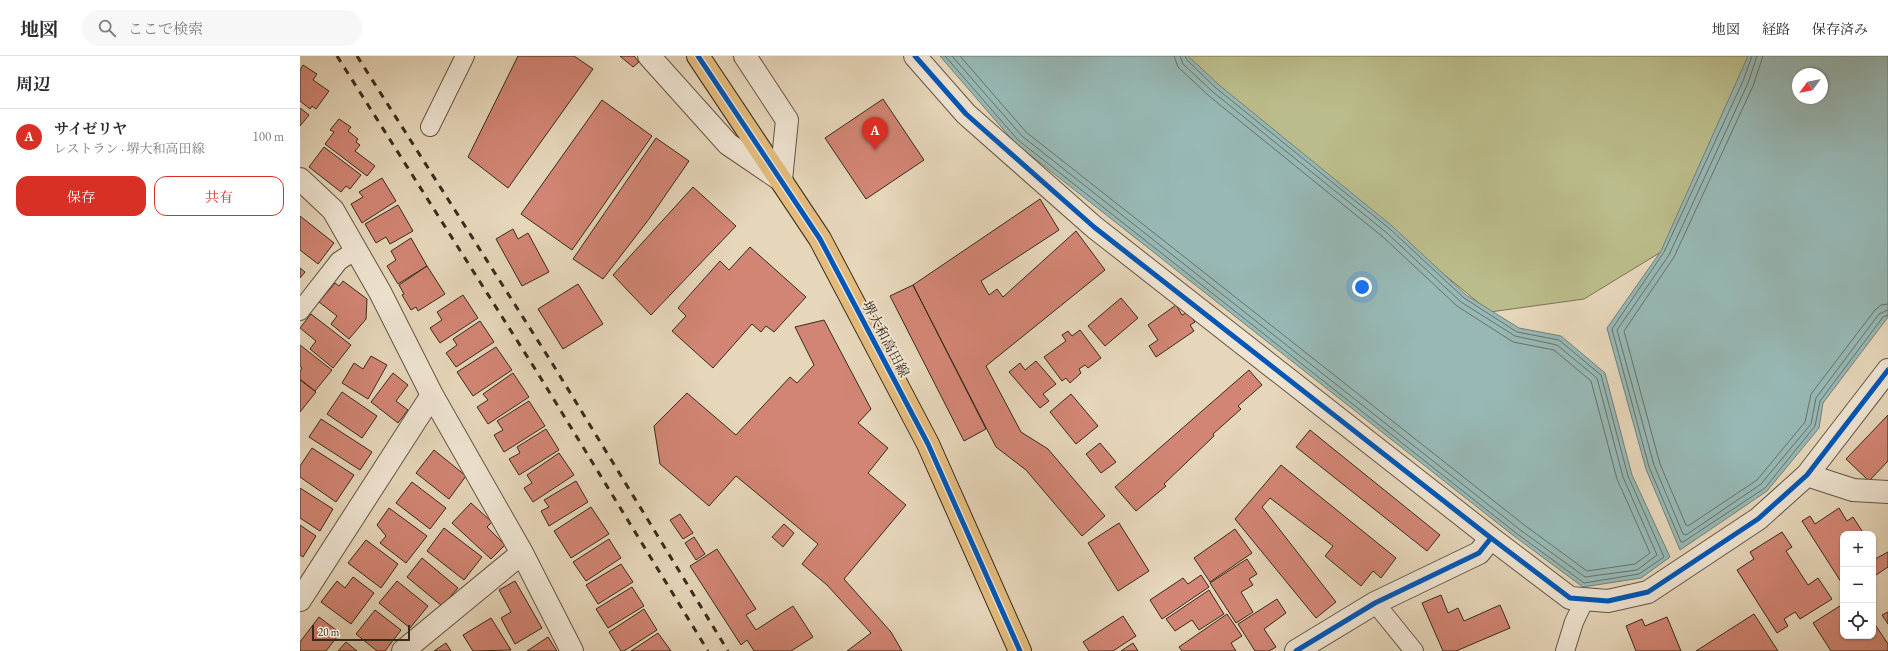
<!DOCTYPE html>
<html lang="ja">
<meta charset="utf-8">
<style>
body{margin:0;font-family:"EB Garamond","Noto Serif JP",serif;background:#f7f7f7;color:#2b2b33}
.controls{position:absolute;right:12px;bottom:12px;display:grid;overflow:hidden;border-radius:8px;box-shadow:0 1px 3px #0004}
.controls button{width:36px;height:36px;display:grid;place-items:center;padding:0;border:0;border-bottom:1px solid #e1e1e2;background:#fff;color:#2b2b33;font:20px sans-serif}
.compass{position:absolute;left:1492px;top:12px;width:36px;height:36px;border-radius:50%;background:#fff;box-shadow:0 1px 3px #0004;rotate:237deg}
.scale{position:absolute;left:12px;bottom:10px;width:98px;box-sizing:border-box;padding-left:4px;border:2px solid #382b1c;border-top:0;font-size:11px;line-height:14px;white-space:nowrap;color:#382b1c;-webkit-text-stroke:3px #efe4d2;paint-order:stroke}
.you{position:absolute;left:1062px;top:231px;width:14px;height:14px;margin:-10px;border:3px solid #fff;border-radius:50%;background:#1a73e8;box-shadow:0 0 0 6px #1a73e833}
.badge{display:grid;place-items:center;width:26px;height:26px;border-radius:50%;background:#d93025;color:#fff;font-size:13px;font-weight:700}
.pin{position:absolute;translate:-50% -33px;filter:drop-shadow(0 1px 2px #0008)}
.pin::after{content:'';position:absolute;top:21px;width:14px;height:12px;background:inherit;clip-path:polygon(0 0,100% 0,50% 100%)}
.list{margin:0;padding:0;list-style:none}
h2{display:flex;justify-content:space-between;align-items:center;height:52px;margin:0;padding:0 16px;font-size:17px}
h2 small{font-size:13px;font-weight:400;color:#7c7c81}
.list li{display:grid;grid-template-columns:26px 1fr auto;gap:12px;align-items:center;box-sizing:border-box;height:56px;padding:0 16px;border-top:1px solid #e1e1e2}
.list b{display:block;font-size:15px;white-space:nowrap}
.list p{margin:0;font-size:13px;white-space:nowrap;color:#7c7c81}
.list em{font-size:13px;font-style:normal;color:#7c7c81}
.actions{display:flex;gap:8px;padding:12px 16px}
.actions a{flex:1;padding:9px 0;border:1px solid #d93025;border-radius:12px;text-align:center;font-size:14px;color:#d93025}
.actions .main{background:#d93025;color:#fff}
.icon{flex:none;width:22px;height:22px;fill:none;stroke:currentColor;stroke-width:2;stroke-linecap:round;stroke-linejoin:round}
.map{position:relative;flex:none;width:1588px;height:595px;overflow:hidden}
header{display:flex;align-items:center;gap:24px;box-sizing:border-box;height:56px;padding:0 20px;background:#fff;border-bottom:1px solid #e1e1e2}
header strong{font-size:19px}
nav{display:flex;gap:22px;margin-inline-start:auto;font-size:14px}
.search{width:280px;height:36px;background:#f7f7f7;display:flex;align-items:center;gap:10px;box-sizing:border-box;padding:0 14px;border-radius:22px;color:#7c7c81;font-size:15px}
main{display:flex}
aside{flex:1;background:#fff}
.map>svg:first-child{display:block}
.green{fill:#bbbc8b;stroke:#7a7454}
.water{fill:#97b8b5;stroke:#718078;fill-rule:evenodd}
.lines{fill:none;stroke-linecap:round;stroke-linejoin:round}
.shore{stroke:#687268;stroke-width:1}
.building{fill:#d28574;stroke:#382b1c}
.lane-casing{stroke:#645644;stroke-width:20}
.street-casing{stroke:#645644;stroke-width:24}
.primary-casing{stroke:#382b1c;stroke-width:24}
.lane{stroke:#efe4d2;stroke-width:18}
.street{stroke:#efe4d2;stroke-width:22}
.primary{stroke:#e3bb7d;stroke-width:22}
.rail{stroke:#382b1c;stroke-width:3;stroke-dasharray:7 7;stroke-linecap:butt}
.cycleway-casing{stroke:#efe4d2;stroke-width:8}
.cycleway{stroke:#0057b8;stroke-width:5}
.labels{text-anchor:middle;stroke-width:4;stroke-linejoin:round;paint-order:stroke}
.street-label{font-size:14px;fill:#382b1c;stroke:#efe4d2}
</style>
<header>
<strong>地図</strong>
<div class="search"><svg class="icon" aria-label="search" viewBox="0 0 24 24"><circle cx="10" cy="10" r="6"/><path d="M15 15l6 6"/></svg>ここで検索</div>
<nav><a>地図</a><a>経路</a><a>保存済み</a></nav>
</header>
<main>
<aside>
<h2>周辺<small></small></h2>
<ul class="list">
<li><span class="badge">A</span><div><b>サイゼリヤ</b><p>レストラン · 堺大和高田線</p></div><em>100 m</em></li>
</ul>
<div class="actions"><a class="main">保存</a><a>共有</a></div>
</aside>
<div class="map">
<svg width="1588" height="595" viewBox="0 0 1588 595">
<rect width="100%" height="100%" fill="#e6d6ba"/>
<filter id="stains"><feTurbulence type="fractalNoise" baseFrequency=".005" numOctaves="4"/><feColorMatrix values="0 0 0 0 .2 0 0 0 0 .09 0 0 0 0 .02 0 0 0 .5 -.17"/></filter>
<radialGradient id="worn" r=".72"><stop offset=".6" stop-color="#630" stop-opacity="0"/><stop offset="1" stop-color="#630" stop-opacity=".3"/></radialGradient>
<path class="green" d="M857,0H1466L1397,174L1284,243L1190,256L1032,127Z"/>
<path class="water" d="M640,0H888L919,29L1092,170L1166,239L1219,272L1261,280L1305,317L1332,419L1370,501L1341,522L1283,531L1214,480L715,87Z
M1448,0H1588V261L1523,347L1519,372L1467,435L1380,494L1346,413L1307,272L1361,195ZM1498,18H1522V42H1498Z"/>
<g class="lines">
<path class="shore" d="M645,0L718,84L1216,477L1284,527L1339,518L1364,501L1328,420L1301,319L1259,284L1217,276L1164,242L1090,173L916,32L887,4L885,0
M652,0L722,80L1219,473L1285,521L1337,514L1357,499L1323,421L1297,322L1257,289L1215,280L1161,246L1087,177L913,36L883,8L880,0
M660,0L726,76L1223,468L1287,515L1335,508L1350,497L1317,423L1291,325L1254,294L1213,286L1157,250L1083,181L909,40L878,11L874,0
M1452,0L1443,25L1364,196L1312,273L1349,411L1381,486H1383L1465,432L1515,370L1520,345L1583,261L1588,259
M1457,0L1448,27L1369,199L1317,274L1354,409L1383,478L1386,479L1461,428L1511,368L1516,342L1579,258L1588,254
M1463,0L1453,30L1374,201L1324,275L1360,408L1386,469L1388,470L1457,424L1505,366L1511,338L1575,254L1581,249L1588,248"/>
</g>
<path class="building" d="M218,0H274L293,13L208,132L168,101Z
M320,0H334L339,6L333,11Z
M3,9L17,18L13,24L29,35L16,53L12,50L10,53L0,45V14Z
M583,43L624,104L566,143L525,82Z
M302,44L352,80L272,194L221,158Z
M0,52L9,59L0,70Z
M39,63L51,71L48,75L58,83L56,86L60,89L55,95L75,110L67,120L25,88L34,76L30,74Z
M356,82L389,105L349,163L303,223L273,203Z
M24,91L61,119L50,133L46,130L41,136L9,111Z
M82,122L96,145L62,167L51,148L63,141L59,136Z
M393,131L436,170L351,259L313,219Z
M740,143L759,174L681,225L689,239L697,233L703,241L776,175L805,214L686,310L721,376L748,393L805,460L782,480L726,414L696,391L613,229Z
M98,149L113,175L90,188L86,181L76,187L65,168Z
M0,160L34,187L18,208L0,194Z
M213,173L218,183L228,177L249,216L222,230L196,183Z
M111,182L127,210L98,228L87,210L96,204L91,195Z
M450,191L506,241L474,276L466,270L461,276L452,268L413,312L372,275L386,260L378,252L420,205L429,214Z
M127,210L145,238L118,255L116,251L111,254L102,239L104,238L99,229Z
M0,212L5,216L0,222Z
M43,225L67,243L66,263L49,283L31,268L37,260L19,246L35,227L39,230Z
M278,228L303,268L263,293L238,253Z
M613,229L686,373L664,385L590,240Z
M163,239L178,262L140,287L130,272L142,264L137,256Z
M821,242L838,262L805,290L788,270Z
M876,249L882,259L888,256L895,266L890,269L894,275L856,301L849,290L858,284L848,269Z
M11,258L51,289L33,312L10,293L16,285L0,272Z
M524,264L571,353L558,367L588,392L568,417L606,449L544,523L591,576L602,595H547L571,577L527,529L502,508L518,488L436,420L409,450L360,408L354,370L387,337L436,379L490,321L497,327L514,309L495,271Z
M180,265L194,286L156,311L146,297L157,289L153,283Z
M780,274L801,302L788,312L785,309L779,313L781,317L770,327L766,322L762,325L744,301L766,285L762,279L768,275L772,280Z
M0,289L32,314L15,335L0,323V315L2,312L0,310Z
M196,291L212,314L173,340L157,316Z
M71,300L87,309L68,343L42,327L54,307L63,313Z
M736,305L756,328L743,338L749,345L740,352L709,316L720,307L725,314Z
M949,314L962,329L938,350L941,353L913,378L914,380L864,428L866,430L836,455L815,431Z
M93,317L108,329L96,345L108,354L98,367L71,346Z
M213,317L229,341L188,368L177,351L188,344L183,338Z
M0,324L16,336L0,356Z
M42,336L77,360L62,382L27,358Z
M771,338L798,370L776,388L750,356Z
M229,345L245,370L204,396L194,379L203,374L197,365Z
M1588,359V405L1569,425L1546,403Z
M21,363L72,396L60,414L9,381Z
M246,373L259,394L219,419L209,403L220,397L217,391Z
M1010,374L1140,479L1127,495L996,391Z
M800,387L816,406L801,417L786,398Z
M12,392L54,419L36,446L0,421V410Z
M134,394L166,420L149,443L116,417Z
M259,397L274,419L233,446L224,432L232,427L227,419Z
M981,409L1096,502L1081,522L1073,515L1061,530L1025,500L1033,490L970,442L962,451L1036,546L1016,562L935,463Z
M276,425L288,446L249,470L241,455L249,451L244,444Z
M112,426L146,452L130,473L96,447Z
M0,432L33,453L20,475L0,462Z
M171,447L192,466L187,471L205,489L191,503L152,467Z
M291,451L309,478L271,502L254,475Z
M89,452L127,480L106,507L80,487L86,480L77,469Z
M1539,452L1547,465L1553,461L1564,478H1543V529L1502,465L1510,460L1515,468Z
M380,458L393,477L383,483L370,464Z
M819,467L849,515L818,535L788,487Z
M484,468L494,477L483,491L472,481Z
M0,469L16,480L3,501L0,499Z
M144,472L182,501L164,524L127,495Z
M935,473L952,497L910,526L894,502Z
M1482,476L1492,491L1486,495L1508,529L1518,522L1532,543L1500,563L1495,556L1484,563L1488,570L1477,577L1437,514L1454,503L1450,496Z
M394,481L405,498L396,504L385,487Z
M309,483L321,502L286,525L273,506Z
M66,484L98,508L81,532L48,507Z
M417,493L456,553L446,559L456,574L493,550L513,581L491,595H454L447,584L441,589L390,510Z
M1588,496V511L1573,521V504Z
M122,502L158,532L142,550L107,521Z
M947,503L957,518L949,523L953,529L941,536L953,556L936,567L910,527Z
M321,508L333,526L298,548L286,529Z
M901,519L909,531L862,563L850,544L883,522L888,528Z
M53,521L74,537L51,568L21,546L37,525L45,532Z
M97,525L128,550L110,572L79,547Z
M215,525L242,572L215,588L201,562L211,556L199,534Z
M332,531L344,550L308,572L296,553Z
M909,534L924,558L899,574L892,564L875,575L866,563Z
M1141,539L1148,557L1158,552L1164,565L1200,549L1210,572L1156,595H1143L1122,547Z
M977,543L986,557L964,573L976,591L969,595H955L938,568Z
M1543,548V580H1573V572L1576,570L1588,588V595H1531L1513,567Z
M344,553L357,574L324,595H321L309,576Z
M75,554L101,574L85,595H77L56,578Z
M1588,556V568L1582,559Z
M927,558L942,580L931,587L936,595H882L879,591Z
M1454,558L1478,595H1396Z
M823,560L836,580L813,595H789L783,586Z
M19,561L40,577L26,595H0V586Z
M1367,561L1381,595H1336L1326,570L1342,563L1345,570Z
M191,562L211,594L173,595L163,579Z
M358,577L371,595H331Z
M248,581L257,595H227Z
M46,586L57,595H38Z
M146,587L151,595H134Z
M833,587L838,595H821Z"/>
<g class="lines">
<g class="lane-casing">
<path id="lane" d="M130,71L165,0
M0,255L39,205L56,194
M1075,547L1114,595
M1265,595L1274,566L1285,543"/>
</g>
<g class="street-casing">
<path id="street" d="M349,0L428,88L481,124L487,64L445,0
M615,0L666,58L794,171L1191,482
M0,123L33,154L80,236L132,339L222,497L272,595
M1507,419L1553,434L1588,436
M0,544L132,339
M103,595L222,497
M996,595L1075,547L1179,497L1191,482L1270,542L1308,545L1348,536L1458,463L1507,419L1588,314"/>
</g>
<g class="primary-casing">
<path id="primary" d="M398,0L520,183L628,388L720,595"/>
</g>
<use href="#lane" class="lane"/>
<use href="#street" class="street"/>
<use href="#primary" class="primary"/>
<path class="rail" d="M37,0L237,316L408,595
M57,0L252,307L428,595"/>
<g class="cycleway-casing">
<path id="cycleway" d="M398,0L520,183L628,388L720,595
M615,0L666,58L794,171L1191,482
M996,595L1075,547L1179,497L1191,482L1270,542L1308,545L1348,536L1458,463L1507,419L1588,314"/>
</g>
<use href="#cycleway" class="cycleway"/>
</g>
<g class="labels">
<g class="street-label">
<text transform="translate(586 283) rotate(62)" y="5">堺大和高田線</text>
</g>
</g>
<rect width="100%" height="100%" filter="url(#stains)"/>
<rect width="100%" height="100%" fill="url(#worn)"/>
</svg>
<div class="controls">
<button>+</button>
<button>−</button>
<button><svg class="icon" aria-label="locate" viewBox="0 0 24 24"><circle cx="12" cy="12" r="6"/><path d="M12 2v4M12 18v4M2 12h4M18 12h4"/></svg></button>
</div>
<svg class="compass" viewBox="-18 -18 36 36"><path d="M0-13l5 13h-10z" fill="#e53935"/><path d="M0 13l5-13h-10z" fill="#7c7c81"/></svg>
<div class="scale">20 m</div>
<div class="you"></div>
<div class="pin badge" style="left:575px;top:94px">A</div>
</div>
</main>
